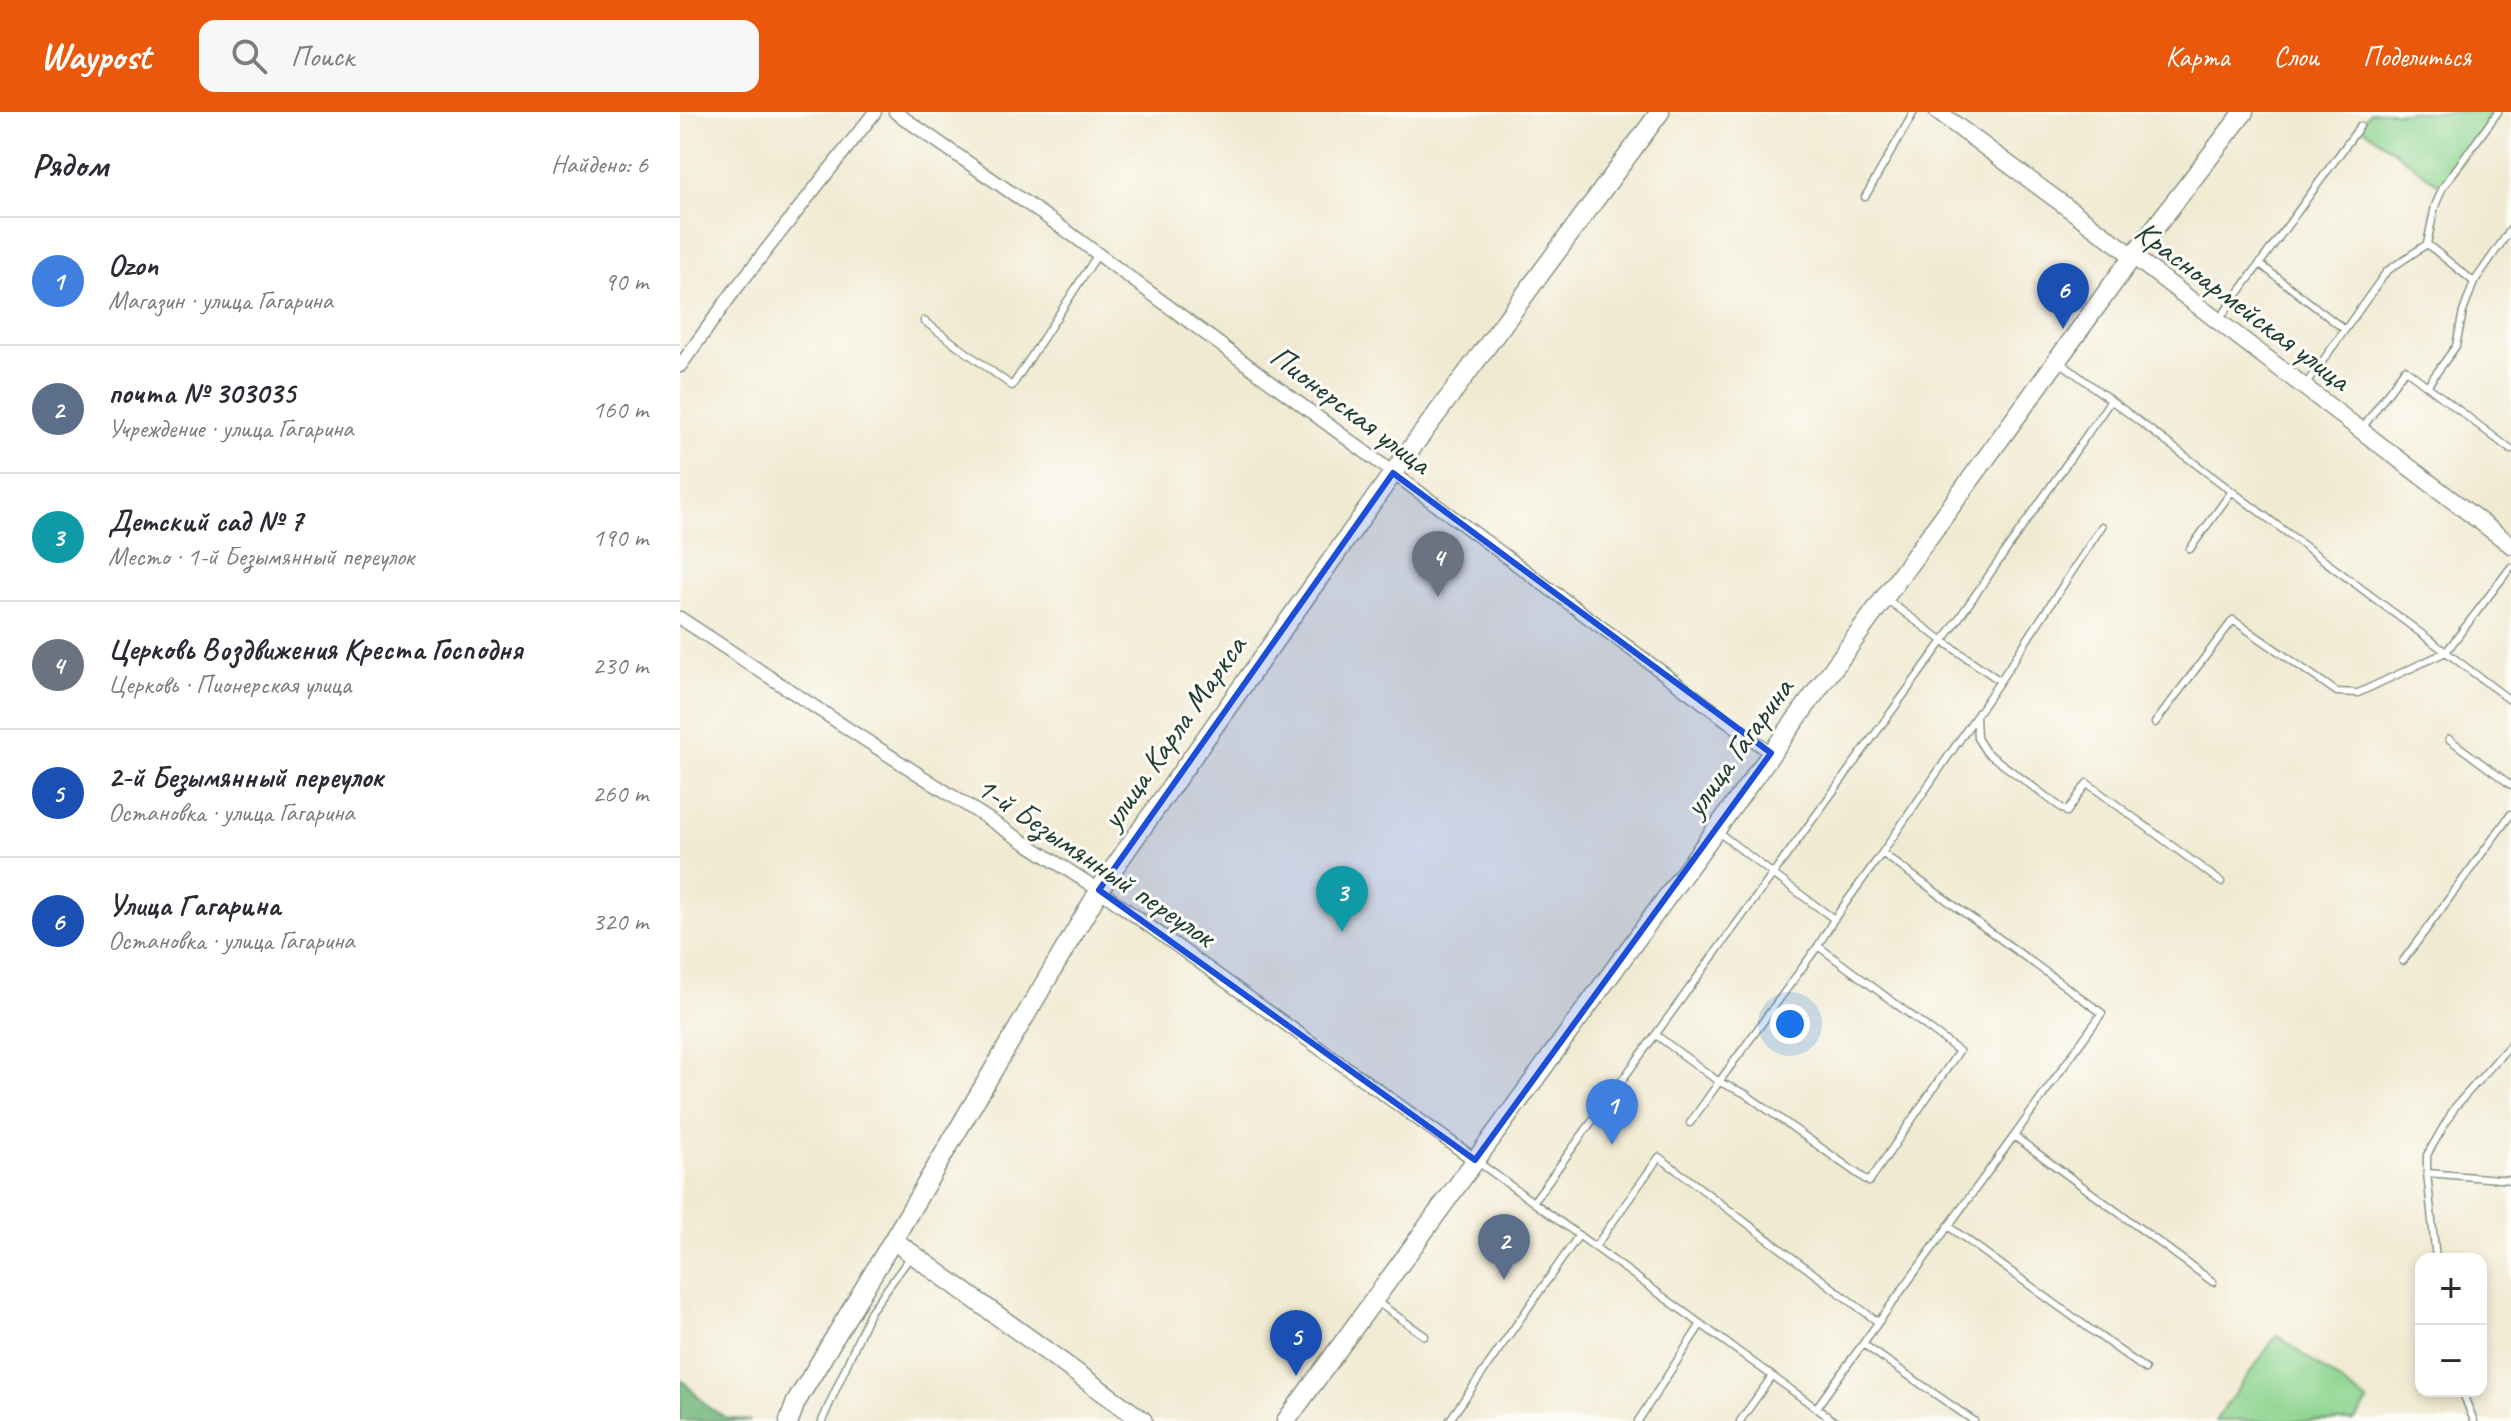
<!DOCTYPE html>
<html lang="ru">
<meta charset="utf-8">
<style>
body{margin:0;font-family:Caveat,sans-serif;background:#f7f7f7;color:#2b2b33}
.controls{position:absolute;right:24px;bottom:24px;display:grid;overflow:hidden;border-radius:16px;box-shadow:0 4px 12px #0003}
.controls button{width:72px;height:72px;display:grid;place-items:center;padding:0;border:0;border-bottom:2px solid #e1e1e2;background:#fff;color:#2b2b33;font:40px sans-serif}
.you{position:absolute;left:1110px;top:912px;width:28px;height:28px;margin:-20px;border:6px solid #fff;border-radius:50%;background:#1a73e8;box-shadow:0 0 0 12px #1a73e833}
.badge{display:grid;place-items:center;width:52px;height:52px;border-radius:50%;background:#ea580c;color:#fff;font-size:26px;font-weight:700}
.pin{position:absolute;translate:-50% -66px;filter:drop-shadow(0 2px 4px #0008)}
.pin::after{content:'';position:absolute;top:42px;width:28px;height:24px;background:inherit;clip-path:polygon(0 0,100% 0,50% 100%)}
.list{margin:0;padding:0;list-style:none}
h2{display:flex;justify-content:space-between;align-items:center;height:104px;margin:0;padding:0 32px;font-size:34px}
h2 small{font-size:26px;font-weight:400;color:#7c7c81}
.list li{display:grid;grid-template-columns:52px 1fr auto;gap:24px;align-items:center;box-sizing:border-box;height:128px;padding:0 32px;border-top:2px solid #e1e1e2}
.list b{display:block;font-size:30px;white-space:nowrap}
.list p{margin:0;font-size:26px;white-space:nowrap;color:#7c7c81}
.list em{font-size:26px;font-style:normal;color:#7c7c81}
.icon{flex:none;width:44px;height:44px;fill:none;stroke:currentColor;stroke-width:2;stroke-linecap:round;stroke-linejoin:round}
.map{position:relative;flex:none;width:1831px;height:1309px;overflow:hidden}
header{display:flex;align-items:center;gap:48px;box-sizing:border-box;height:112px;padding:0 40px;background:#ea580c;color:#fff}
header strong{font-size:38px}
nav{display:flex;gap:44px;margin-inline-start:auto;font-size:28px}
.search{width:560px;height:72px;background:#f7f7f7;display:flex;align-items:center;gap:20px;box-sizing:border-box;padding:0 28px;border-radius:16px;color:#7c7c81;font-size:30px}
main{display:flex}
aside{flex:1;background:#fff}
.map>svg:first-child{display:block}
.green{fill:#8dd48f;stroke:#568862;stroke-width:2}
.forest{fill:#72b67a;stroke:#487a57;stroke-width:2}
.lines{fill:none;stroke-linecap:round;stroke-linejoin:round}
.service-casing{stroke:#889483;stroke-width:9}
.minor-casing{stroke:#889483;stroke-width:15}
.tertiary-casing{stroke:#889483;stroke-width:19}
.secondary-casing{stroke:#889483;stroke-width:21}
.service{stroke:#fff;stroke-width:6}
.minor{stroke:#fff;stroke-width:12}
.tertiary{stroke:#fff;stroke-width:16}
.secondary{stroke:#fff;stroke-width:18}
.marked{fill:#1d4ed8;fill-opacity:0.2;stroke:#1d4ed8;stroke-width:6;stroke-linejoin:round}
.labels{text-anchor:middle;stroke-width:6;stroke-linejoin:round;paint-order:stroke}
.street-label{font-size:32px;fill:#1f3d34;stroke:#fdfcf7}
</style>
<header>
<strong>Waypost</strong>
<div class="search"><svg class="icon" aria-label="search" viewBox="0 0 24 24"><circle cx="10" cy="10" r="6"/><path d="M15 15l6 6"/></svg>Поиск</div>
<nav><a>Карта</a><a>Слои</a><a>Поделиться</a></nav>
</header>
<main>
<aside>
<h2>Рядом<small>Найдено: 6</small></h2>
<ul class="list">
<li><span class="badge" style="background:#3f7fe0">1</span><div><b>Ozon</b><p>Магазин · улица Гагарина</p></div><em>90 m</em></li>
<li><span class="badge" style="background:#5c6f8a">2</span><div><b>почта № 303035</b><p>Учреждение · улица Гагарина</p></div><em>160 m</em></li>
<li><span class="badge" style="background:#0f9aa8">3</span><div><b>Детский сад № 7</b><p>Место · 1-й Безымянный переулок</p></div><em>190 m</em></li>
<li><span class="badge" style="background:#6b7280">4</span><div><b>Церковь Воздвижения Креста Господня</b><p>Церковь · Пионерская улица</p></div><em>230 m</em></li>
<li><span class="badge" style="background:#1a4fb4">5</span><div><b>2-й Безымянный переулок</b><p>Остановка · улица Гагарина</p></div><em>260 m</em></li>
<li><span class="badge" style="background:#1a4fb4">6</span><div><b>Улица Гагарина</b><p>Остановка · улица Гагарина</p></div><em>320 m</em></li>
</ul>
</aside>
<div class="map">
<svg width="1831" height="1309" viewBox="0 0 1831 1309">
<rect width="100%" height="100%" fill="#fdfcf7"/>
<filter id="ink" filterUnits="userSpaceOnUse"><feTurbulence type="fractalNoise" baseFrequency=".0125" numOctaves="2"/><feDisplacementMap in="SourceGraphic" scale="16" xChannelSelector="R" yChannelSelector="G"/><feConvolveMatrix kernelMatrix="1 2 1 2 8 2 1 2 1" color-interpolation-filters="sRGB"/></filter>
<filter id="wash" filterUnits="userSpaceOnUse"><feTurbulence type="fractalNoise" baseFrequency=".006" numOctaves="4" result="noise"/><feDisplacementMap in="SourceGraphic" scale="32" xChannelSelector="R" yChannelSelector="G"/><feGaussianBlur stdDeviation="1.8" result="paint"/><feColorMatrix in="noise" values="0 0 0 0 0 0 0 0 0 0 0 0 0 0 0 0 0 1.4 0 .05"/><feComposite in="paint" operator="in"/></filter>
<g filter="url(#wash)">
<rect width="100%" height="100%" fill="#f1ead2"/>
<path class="green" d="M1690,0H1818L1763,75L1680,14Z
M1597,1223L1688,1290L1674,1309H1535Z"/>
<path class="forest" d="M0,1266L28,1295L47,1306L71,1309H0Z"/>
</g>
<g filter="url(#ink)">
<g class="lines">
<g class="service-casing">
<path id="service" d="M1185,85L1234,0
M1580,152L1665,218
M1794,170L1747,132L1755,94L1763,75L1818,0
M244,209L332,274L418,142
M1538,209L1680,14
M1380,250L1831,589
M1747,274L1776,234L1783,200L1794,170L1831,117
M1624,275L1707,159L1747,132
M1681,318L1725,257L1831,338
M1510,437L1552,379
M1206,487L1263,529L1431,288
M1320,569L1202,741L1154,807L1093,762L1263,529L1320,569L1422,414
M1296,604L1297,626L1306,640L1387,700L1407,671L1541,770
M1475,611L1553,508L1657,580L1678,581L1766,540L1831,455
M1769,627L1831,673
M1202,741L1422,901L1334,1024
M1138,834L1039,970L1064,981L1189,1070L1279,939L1138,834L1154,807
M1723,849L1831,702
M976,923L1039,970L1010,1011
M798,1050L1154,1309
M1747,1061V1043L1775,995L1831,932
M853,1090L1093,762L1038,720
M1268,1114L1465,1257
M915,1135L979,1045L1198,1210
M1756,1147L1747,1061L1831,1068
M697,1190L745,1224
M1183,1232L1294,1309
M1782,1279L1794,1309
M1136,1296L1334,1024L1533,1170
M142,1309L190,1200L231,1144
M769,1309L899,1123
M958,1309L1021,1212
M1060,1309L1092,1264"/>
</g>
<g class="minor-casing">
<path id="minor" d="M215,0L391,122L1091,641
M0,254L54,179L195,0
M0,506L179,624L419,778L795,1048"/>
</g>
<g class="tertiary-casing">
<path id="tertiary" d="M1258,0L1453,144L1831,433"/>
</g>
<g class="secondary-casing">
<path id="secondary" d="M213,1128L463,1309
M109,1309L116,1290L213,1128L426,767L713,361L980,0
M606,1309L1453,144L1564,0"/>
</g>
<use href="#service" class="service"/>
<use href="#minor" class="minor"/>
<use href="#tertiary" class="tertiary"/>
<use href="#secondary" class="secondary"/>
</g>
</g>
<path class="marked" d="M713,361L1091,641L795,1048L419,778Z"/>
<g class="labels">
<g class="street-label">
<text transform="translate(1563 193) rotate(37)" y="11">Красноармейская улица</text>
<text transform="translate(671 297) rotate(37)" y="11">Пионерская улица</text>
<text transform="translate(493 620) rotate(-55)" y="11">улица Карла Маркса</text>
<text transform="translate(1058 635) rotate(-54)" y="11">улица Гагарина</text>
<text transform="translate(416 749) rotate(34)" y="11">1-й Безымянный переулок</text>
</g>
</g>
</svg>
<div class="controls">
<button>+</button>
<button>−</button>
</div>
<div class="you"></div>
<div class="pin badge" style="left:932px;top:1033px;background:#3f7fe0">1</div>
<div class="pin badge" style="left:824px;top:1168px;background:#5c6f8a">2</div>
<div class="pin badge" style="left:662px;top:820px;background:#0f9aa8">3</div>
<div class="pin badge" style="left:758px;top:485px;background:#6b7280">4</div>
<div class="pin badge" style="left:616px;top:1264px;background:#1a4fb4">5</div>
<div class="pin badge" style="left:1383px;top:217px;background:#1a4fb4">6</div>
</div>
</main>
